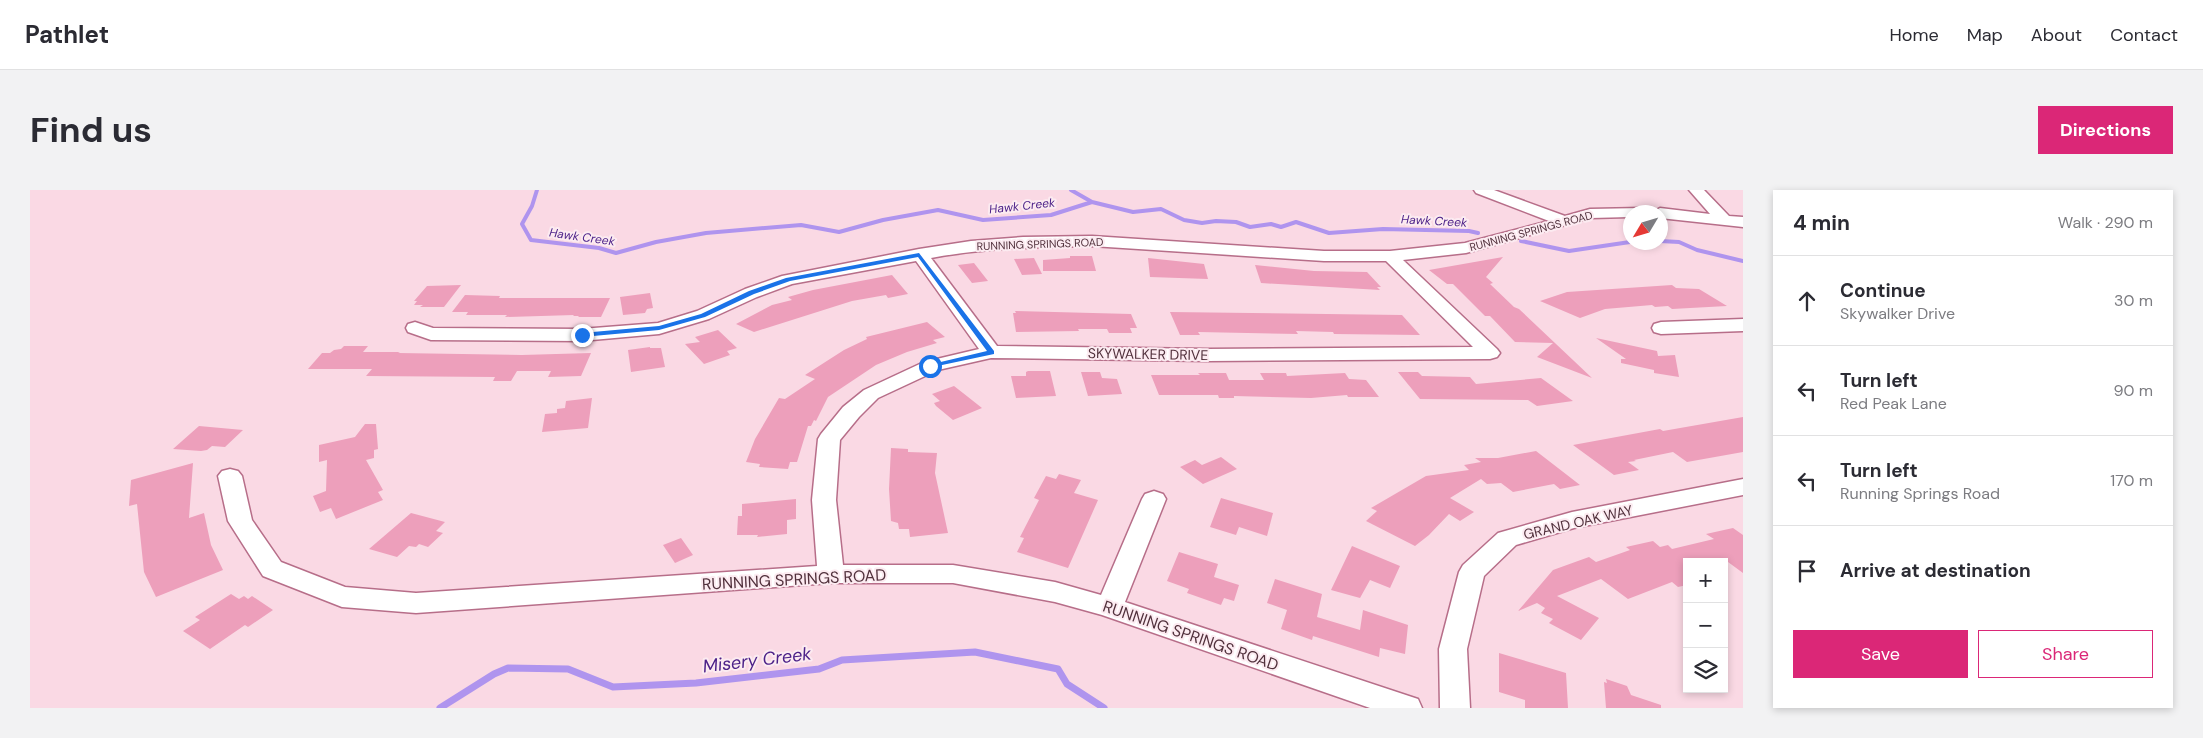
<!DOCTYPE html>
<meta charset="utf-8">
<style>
body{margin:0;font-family:"DM Sans",sans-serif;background:#f2f2f3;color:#2b2b33}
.controls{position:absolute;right:15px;bottom:15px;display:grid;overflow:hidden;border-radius:0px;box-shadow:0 2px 8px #0003}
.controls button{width:45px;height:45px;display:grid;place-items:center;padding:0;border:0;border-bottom:1px solid #e1e1e2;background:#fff;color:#2b2b33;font:25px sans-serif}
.compass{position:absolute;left:1593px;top:15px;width:45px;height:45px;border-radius:50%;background:#fff;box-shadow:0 2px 8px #0003;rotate:232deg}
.stop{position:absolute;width:15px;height:15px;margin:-11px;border:4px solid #1a73e8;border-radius:50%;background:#fff}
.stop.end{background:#1a73e8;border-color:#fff;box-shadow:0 1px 5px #0008}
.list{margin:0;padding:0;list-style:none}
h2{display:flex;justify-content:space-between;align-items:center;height:65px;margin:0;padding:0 20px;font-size:21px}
h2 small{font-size:16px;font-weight:400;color:#7c7c81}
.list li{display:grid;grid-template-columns:32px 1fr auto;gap:15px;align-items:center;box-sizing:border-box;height:90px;padding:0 20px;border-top:1px solid #e1e1e2}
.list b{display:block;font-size:19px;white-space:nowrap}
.list p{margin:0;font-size:16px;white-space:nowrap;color:#7c7c81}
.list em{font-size:16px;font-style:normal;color:#7c7c81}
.actions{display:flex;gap:10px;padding:15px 20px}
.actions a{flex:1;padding:11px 0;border:1px solid #db2777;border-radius:0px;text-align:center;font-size:18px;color:#db2777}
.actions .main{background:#db2777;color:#fff}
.icon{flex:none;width:28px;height:28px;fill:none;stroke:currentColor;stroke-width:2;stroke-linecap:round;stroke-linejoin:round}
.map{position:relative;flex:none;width:1713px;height:518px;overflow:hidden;border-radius:0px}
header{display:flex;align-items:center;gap:30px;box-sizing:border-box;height:70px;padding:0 25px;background:#fff;border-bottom:1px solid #e1e1e2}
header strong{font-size:24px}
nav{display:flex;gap:28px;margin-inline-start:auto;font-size:18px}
.intro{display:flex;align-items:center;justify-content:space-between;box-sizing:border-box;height:120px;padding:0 30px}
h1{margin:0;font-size:35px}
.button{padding:12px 22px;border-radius:0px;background:#db2777;color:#fff;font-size:18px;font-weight:700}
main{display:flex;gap:30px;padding:0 30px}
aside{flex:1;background:#fff;border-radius:0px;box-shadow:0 2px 8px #0003}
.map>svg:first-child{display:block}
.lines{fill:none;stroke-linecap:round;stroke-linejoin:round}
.stream-far1{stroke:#af94ee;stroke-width:4}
.stream{stroke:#af94ee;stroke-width:7}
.building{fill:#ed9fbb}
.minor-casing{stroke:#b76e89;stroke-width:3}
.minor{fill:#fff;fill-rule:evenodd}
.route{fill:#1a73e8}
.labels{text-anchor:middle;stroke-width:4;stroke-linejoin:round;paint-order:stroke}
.far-street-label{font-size:11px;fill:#51313c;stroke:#fcebf1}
.far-water-label{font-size:12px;font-style:italic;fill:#4c2188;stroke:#fcebf1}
.street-label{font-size:14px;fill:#51313c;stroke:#fcebf1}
.near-street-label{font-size:16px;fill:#51313c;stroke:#fcebf1}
.near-water-label{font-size:18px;font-style:italic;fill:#4c2188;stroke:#fcebf1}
</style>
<header>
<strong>Pathlet</strong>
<nav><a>Home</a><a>Map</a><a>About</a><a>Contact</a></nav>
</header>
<div class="intro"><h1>Find us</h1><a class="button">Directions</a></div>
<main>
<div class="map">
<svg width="1713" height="518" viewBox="0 0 1713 518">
<rect width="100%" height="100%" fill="#fad9e4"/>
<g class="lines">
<path class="stream-far1" d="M507,0L502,16L492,34L501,50L569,58L586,63L626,52L676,43L771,35L809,42L853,30L908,20L953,30L1021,25L1062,12L1103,22L1131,19L1154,30L1172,33L1186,31L1206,32L1220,37L1241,34L1251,37L1266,32L1299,43L1353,39L1439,41L1448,43
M1041,0L1062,12
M1491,51L1539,61L1600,52
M1630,51L1649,52L1667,60L1713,71"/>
<path class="stream" d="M410,518L464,484L478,478L538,479L583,497L666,493L789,479L812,470L945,462L1028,479L1037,494L1074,518"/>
</g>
<path class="building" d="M1040,66H1062L1066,81H1013V70L1040,68Z
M1473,67L1456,87L1463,93L1460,94L1484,117L1489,119L1562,188L1507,167L1523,153L1485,152L1460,126H1455L1423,94H1417L1399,80Z
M1004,68L1012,84L992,85L984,69Z
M1118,68L1174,74L1178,89L1120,87Z
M944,73L958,91L942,93L928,75Z
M1225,75L1284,81L1337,82L1351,97H1347L1350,100L1231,93Z
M862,85L878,104L858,108L856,105L822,111L724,142L706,134L742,115L762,110L758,107L783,100Z
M431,95L414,117H390L393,115H384L387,111H384L397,96Z
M1642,95L1646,98L1669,99L1697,116L1642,119L1638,116L1625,117L1622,115L1575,119L1550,128L1510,111L1537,102Z
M620,103L623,118L617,119L615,123L593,125L590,107Z
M435,105L470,106L469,108H580L571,127H548L549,126H543L544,125L475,127L477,125H436L438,122H422Z
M985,121L1101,124L1107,138H1100L1102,143H1079L1077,139H1048L1049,141L986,142L983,123H986Z
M1140,122L1372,125L1390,145L1304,144L1303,142L1266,141L1268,144L1168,142L1170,145H1150Z
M897,132L915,147L903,150L907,153L877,162L846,175L798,207L786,231L784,230L781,236H778L767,272H760L758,279L729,277L730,274L716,272L725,249L749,208L755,209L785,189L775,185L814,160L837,149L836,147Z
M688,140L707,158L697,161L700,165L674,174L655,154L670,152L665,147Z
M1566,148L1627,161L1628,166L1645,165L1649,187L1624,183V180L1591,173V169H1596Z
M314,156H338L333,162H370L368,163L492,165L561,163L551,186L518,187L521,181H487L481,191H463L465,187L336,186L342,179H278L292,163H300L304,160L311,159Z
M620,157V158H631L635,177L601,182L598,160Z
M998,181H1020L1026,206L986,208L981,186H996V182Z
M1051,182H1070L1072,188L1087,189L1092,204L1058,206Z
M1368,182H1388L1392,186L1440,187L1446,194L1511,188L1543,211L1507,216L1498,210L1390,209Z
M1168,183H1196L1199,190H1234L1230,183H1256L1257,186L1315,183L1319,189L1336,190L1349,207H1318L1317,205L1281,208L1204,206V208H1189L1188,205H1129L1121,185H1170Z
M924,196L933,203L952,218L923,230L906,216L904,213L910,211L902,204Z
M562,208L558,238L512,242L515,224L527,223V219L535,218L536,211Z
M1713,227V262L1657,272L1643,262L1604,270L1606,271L1598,272L1609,280L1584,285L1543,255L1630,239L1633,241Z
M335,234H346L348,259L344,260V268L336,270L353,300L348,302L353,310L306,329L301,318L290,322L283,306L296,301L297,270L289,272V255L325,247Z
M169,236L213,240L195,257L182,256L177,260L171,261L143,259Z
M861,258L878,259V262L907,263L905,283L918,343L880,347L879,339H869L868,333L861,331L859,299Z
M1506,261L1550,295L1530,299L1524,294L1483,302L1471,293L1457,294L1451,289L1420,308L1444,322L1430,331L1419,324L1399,345L1385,356L1336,331L1347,321L1341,318L1396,286L1439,280L1434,275L1451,272L1445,268H1468Z
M1191,267L1207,279L1173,294L1150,277L1165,270L1172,275Z
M163,273L159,328L174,323L181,355L193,380L126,407L114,382L107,314L99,316L101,290Z
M1029,284L1051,290L1044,303L1068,310L1038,378L987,362L994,348L990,347L1009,310L1004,308L1016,286L1026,289Z
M1191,308L1243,323L1237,346L1209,337L1206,345L1180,337Z
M766,309V329L757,330V344L727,347L728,345H707L708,326H712V314Z
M381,323L415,332L406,341L413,343L398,357L389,354L386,357L379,356L367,367L339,359Z
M1703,338L1713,345V383L1698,372H1657V395L1648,397L1642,392L1598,409L1571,389L1527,406L1569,428L1551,450L1519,433L1523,429L1511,423L1515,418L1507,413L1488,421L1523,380L1559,367L1566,372L1600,360L1596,357L1623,351L1630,357L1638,355L1642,359L1684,349L1676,344Z
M651,348L663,365L645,373L633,355Z
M1322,356L1370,376L1360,398L1340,390L1330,408L1301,400Z
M1149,362L1188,374L1184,387L1209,395L1204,411L1194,408L1191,415L1157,403L1159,399L1137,391Z
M1245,389L1292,404L1287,427L1330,440L1333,420L1378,435L1375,464L1350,458L1349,467L1283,446L1282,450L1251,439L1257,420L1237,413Z
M201,404L209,409L214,406L218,409L222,406L243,420L218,437L215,435L180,459L153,441L170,430L165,427Z
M1469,463L1536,483L1538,518H1495V510L1469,502Z
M1576,489L1597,496L1601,505L1631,515V518H1576L1574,492L1577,493Z"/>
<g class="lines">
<g class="minor-casing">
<path id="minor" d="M1444,0H1464L1535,26L1560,19L1612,18L1617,19L1619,22H1600V27L1561,28L1436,63L1373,70L1467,159L1470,163L1467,167L1460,169L1178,171L961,168L908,180L848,208L829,227L810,250L806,310L813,375H923L1025,392L1071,405L1112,309L1115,304L1124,301L1133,304L1136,309L1095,412L1388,509L1392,518H1340L1072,425L1025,412L923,393H801L386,423L312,417L233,386L198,331L188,286L192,281L200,279L208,281L212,286L222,330L251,372L315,397L386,403L787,376L782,310L788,249L791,244L813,217L834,200L894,172L949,159L886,71L762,94L727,107L679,129L629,144L551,151L401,150L378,142L376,138L378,134L385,132L403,138L551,139L628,133L667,121L715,99L752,86L889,59L941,51L993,47L1062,46L1294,61H1360L1435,53L1519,31L1446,3ZM1062,56L1294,71H1356L1443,157L1178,159L967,156L901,68C954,58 1007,57 1062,56Z
M1659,0H1674L1699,26L1713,27V37L1630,28V22H1623L1630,18L1680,24Z
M1713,129V141L1631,144L1624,142L1622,138L1624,134L1631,132Z
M1713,289V305L1544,338L1486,355L1454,386L1437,459L1440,518H1410L1409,459L1429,382L1433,375L1468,343L1542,322Z"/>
</g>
<use href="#minor" class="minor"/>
</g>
<path class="route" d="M889,63L964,161V164L898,178V175L957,161L888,67L760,91L724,104L675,127L629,140L552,147L548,145L552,143L629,136L671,124L719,101L756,88Z"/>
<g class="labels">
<g class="far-street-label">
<text transform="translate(1501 41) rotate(-15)" y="4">RUNNING SPRINGS ROAD</text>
<text transform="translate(1010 54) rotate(-2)" y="4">RUNNING SPRINGS ROAD</text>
</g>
<g class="far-water-label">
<text transform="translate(992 16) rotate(-6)" y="4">Hawk Creek</text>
<text transform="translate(1404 31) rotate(3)" y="4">Hawk Creek</text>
<text transform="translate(552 47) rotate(8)" y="4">Hawk Creek</text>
</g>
<g class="street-label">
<text transform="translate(1118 164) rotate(1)" y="5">SKYWALKER DRIVE</text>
<text transform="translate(1548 332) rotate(-13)" y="5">GRAND OAK WAY</text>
</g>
<g class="near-street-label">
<text transform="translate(764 389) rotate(-3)" y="6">RUNNING SPRINGS ROAD</text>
<text transform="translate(1161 445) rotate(19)" y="6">RUNNING SPRINGS ROAD</text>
</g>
<g class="near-water-label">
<text transform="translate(727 470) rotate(-7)" y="6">Misery Creek</text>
</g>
</g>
</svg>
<div class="controls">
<button>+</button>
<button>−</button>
<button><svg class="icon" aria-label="layers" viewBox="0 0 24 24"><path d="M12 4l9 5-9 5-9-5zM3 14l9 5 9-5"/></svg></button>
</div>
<svg class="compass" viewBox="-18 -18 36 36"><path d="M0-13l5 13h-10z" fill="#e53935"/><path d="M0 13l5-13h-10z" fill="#7c7c81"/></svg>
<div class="stop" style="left:900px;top:176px"></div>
<div class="stop end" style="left:552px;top:145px"></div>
</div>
<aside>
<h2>4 min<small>Walk · 290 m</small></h2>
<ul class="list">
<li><svg class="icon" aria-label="ahead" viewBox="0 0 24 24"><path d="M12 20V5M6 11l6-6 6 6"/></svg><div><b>Continue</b><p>Skywalker Drive</p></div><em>30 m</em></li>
<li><svg class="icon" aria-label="left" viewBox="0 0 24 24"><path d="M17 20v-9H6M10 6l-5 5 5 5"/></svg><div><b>Turn left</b><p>Red Peak Lane</p></div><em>90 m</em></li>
<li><svg class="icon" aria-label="left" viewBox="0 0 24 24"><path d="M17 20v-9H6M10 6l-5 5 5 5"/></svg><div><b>Turn left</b><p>Running Springs Road</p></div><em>170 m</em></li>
<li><svg class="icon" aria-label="arrive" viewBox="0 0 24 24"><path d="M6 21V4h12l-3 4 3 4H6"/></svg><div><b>Arrive at destination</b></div></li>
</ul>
<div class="actions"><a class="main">Save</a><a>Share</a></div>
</aside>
</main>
